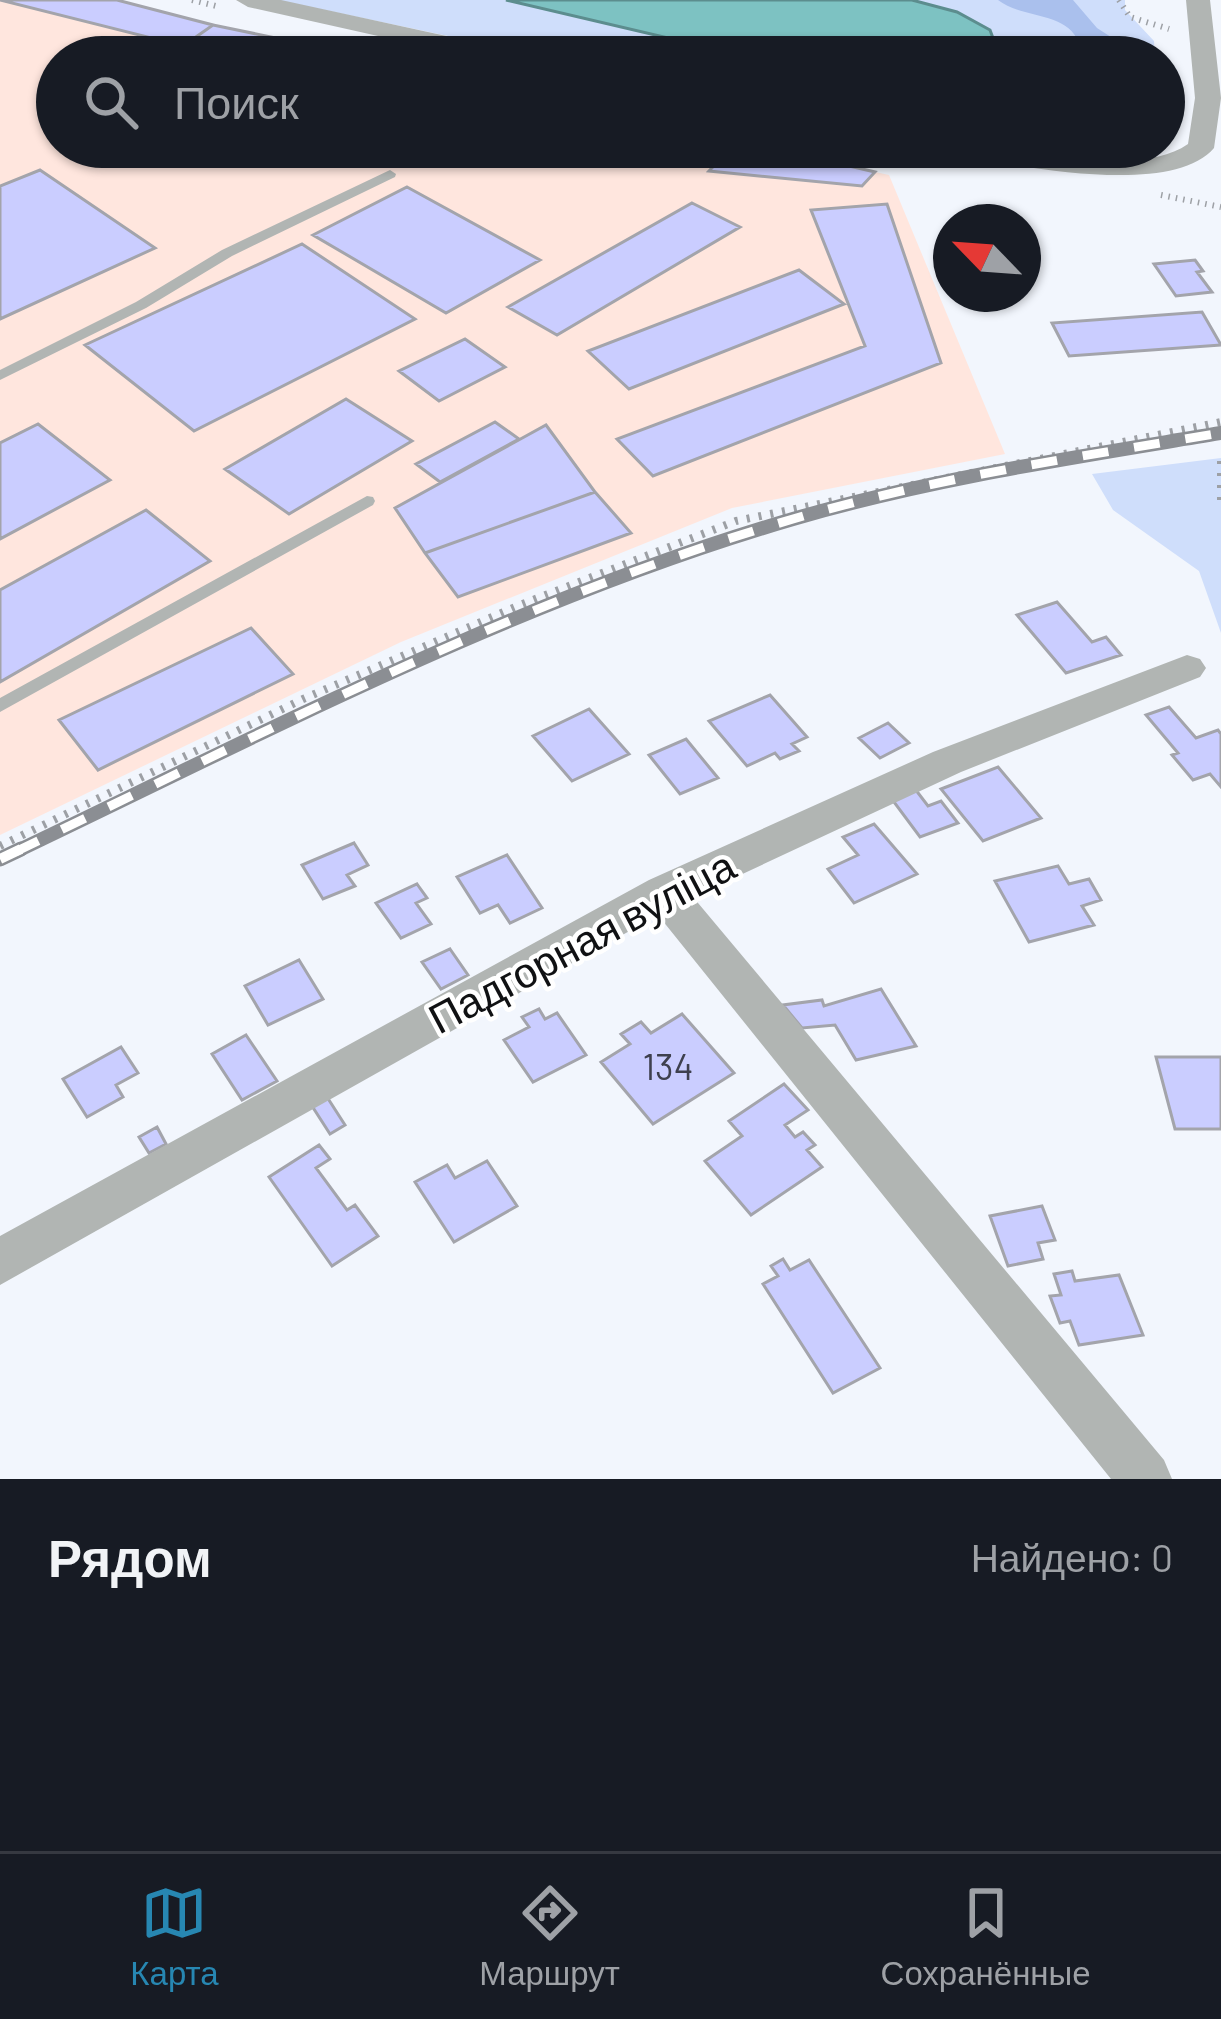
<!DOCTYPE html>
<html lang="ru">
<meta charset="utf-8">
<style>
body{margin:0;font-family:Barlow,sans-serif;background:#242831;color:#f1f3f6}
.compass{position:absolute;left:933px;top:204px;width:108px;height:108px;border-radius:50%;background:#171b24;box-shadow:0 3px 9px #0004;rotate:295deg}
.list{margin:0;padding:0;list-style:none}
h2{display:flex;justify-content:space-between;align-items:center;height:156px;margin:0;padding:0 48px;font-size:51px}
h2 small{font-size:39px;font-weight:400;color:#9ea1a6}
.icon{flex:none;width:66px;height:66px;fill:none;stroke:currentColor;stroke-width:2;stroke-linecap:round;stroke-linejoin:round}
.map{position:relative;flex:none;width:1221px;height:1479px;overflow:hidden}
.search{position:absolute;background:#171b24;box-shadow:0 3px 9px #0004;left:36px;right:36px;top:36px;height:132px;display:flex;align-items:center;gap:30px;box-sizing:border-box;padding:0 42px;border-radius:66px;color:#9ea1a6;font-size:45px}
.sheet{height:372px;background:#171b24}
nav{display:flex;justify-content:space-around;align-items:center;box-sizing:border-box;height:168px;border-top:3px solid #363941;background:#171b24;font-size:33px;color:#9ea1a6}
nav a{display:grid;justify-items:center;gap:6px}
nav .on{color:#2787b2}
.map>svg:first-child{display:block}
.industrial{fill:#ffe6de}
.green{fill:#cfdefb}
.forest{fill:#aac0ed}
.water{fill:#7dc2c2;stroke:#5c8d8e;stroke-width:3}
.building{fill:#cacdff;stroke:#a3a4ab;stroke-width:3}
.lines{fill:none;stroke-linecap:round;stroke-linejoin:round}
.path-far1{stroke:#9da0a5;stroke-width:6;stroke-dasharray:1.5 6;stroke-linecap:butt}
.path{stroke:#9da0a5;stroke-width:8;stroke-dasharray:3 9;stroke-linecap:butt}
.service{fill:#b1b5b3;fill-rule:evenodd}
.minor{fill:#b1b5b3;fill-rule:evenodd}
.rail-far1-casing{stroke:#8b8e93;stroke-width:14}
.rail-casing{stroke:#8b8e93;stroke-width:15}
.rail-far1{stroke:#fff;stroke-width:9;stroke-dasharray:26;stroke-linecap:butt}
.rail{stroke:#fff;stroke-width:10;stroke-dasharray:33;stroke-linecap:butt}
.labels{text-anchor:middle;stroke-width:9;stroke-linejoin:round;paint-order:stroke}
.number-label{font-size:36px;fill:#3e404e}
.street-label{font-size:42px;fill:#101113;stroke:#fff}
</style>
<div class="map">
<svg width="1221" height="1479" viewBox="0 0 1221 1479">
<rect width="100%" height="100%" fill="#f2f6fd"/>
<path class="industrial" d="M0,0H110L356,57H57V147H761L889,175L1005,454L732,508L401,642L0,835Z"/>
<path class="green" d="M277,0H1125V10L1154,41L1155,57H548Z
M1221,458V633L1199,571L1113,510L1092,474Z"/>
<path class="forest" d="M998,0H1073L1097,28L1142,57H1069L1079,43C1067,11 1022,19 998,0Z"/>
<path class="water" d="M506,0H912L957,12L990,30L1000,57H749Z"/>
<path class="building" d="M0,0H117L213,25L183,46Z
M213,25L368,57H264L193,39Z
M732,147H767L875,172L862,186L709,171Z
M40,170L155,248L0,319V186Z
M407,187L540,260L446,313L313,235Z
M692,203L740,227L557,335L508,307Z
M887,204L941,363L653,476L617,439L865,346L811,210Z
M302,244L415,319L194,431L85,345Z
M1195,260L1203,271L1197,272L1212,292L1176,296L1154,264Z
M799,270L844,304L629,389L588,351Z
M1202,312L1221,345L1069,356L1052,323Z
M465,339L505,367L439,401L399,371Z
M346,399L412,441L289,514L225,469Z
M495,422L519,439L440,482L416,464Z
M38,424L110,480L0,539V443Z
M546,425L595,492L425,553L395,508Z
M595,492L631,533L458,597L425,553Z
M146,510L210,561L0,682V590Z
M1057,602L1092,642L1106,637L1121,655L1066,673L1017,615Z
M251,628L293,674L98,770L59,720Z
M770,695L807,737L792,744L799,751L780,759L775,753L747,766L709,721Z
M1169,707L1196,738L1218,730L1221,734V787L1210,774L1193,780L1172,755L1178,753L1146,715Z
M589,709L629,754L572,781L533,736Z
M888,723L909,743L880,758L859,738Z
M686,739L718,778L680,794L649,755Z
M998,767L1041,818L983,841L941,789Z
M912,785L928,806L941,801L958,823L920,837L888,794Z
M874,824L917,874L854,903L828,869L858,855L843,837Z
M354,843L368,865L347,875L355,886L323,899L302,865Z
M507,855L542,908L510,923L498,905L480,913L457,877Z
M1058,866L1069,884L1089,879L1101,900L1082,906L1094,925L1029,942L995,881Z
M417,884L427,898L416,903L431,924L401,938L376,903Z
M450,949L468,975L441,989L422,962Z
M299,960L323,999L268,1025L245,986Z
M881,989L916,1046L856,1060L835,1025L802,1028L783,1005L822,1000L824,1006Z
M539,1009L545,1019L557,1013L586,1055L533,1082L504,1040L529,1027L522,1017Z
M682,1014L734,1073L653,1124L601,1062L630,1044L621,1034L641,1022L651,1033Z
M246,1035L277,1081L242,1100L212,1054Z
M121,1047L138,1073L116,1085L123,1097L87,1117L63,1079Z
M1156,1057H1221V1129H1175Z
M784,1084L808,1110L785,1125L795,1137L803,1132L815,1145L807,1150L822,1167L751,1215L705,1161L742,1136L729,1121Z
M327,1097L345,1125L330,1134L312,1106Z
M157,1127L166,1144L149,1153L139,1137Z
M319,1145L330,1159L316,1168L347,1210L355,1205L378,1236L332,1266L269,1177Z
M487,1161L517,1206L454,1242L415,1182L447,1165L455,1178Z
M1042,1206L1055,1240L1038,1243L1043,1259L1008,1266L990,1216Z
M783,1259L790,1270L809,1260L880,1368L833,1393L763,1284L778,1276L771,1266Z
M1072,1271L1075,1281L1119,1275L1143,1335L1079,1345L1070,1321L1060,1323L1050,1296L1061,1295L1054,1274Z"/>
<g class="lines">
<path class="path-far1" d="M192,0L220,7
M1119,0L1130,17L1169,29
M863,147L927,156
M1161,195L1221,207"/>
<path class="path" d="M1221,461V500
M0,846L303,699L520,605L736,521L1221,422"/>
<path class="service" d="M390,170L396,174L395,177L232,256L146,308L0,380V370L136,302L222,250Z
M367,496L373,497L375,501L373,505L0,712V698Z"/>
<path class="minor" d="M236,0H281L506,49L519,57H472L248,7Z
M1186,0H1210L1221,98L1214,148C1171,199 1012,164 952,155L938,147C963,147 989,145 1013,147C1065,152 1143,175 1188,144L1195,98Z
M1187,655L1200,659L1206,668L1200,677L961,772L693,897L1164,1460L1172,1479H1111L658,915L0,1285V1236L649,880L933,752Z"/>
<g class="rail-far1-casing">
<path id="rail-far1" d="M15,852C268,731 522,598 793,519C933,478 1077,457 1221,433"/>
</g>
<g class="rail-casing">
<path id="rail" d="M0,859L21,849"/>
</g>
<use href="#rail-far1" class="rail-far1"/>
<use href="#rail" class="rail"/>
</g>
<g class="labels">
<g class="number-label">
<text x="668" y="1080">134</text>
</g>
<g class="street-label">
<text transform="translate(582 942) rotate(-28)" y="15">Падгорная вуліца</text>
</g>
</g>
</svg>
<svg class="compass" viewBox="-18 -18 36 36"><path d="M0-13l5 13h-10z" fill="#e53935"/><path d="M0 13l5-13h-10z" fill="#9ea1a6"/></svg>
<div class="search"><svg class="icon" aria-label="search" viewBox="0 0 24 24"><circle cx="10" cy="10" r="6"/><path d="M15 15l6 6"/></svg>Поиск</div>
</div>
<section class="sheet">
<h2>Рядом<small>Найдено: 0</small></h2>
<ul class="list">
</ul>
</section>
<nav>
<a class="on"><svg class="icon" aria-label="map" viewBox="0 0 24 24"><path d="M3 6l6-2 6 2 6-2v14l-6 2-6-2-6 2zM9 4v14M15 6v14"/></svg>Карта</a>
<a><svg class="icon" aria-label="directions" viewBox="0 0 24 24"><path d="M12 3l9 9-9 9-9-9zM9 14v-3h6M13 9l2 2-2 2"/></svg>Маршрут</a>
<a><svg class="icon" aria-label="saved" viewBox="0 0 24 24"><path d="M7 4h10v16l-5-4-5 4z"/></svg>Сохранённые</a>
</nav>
